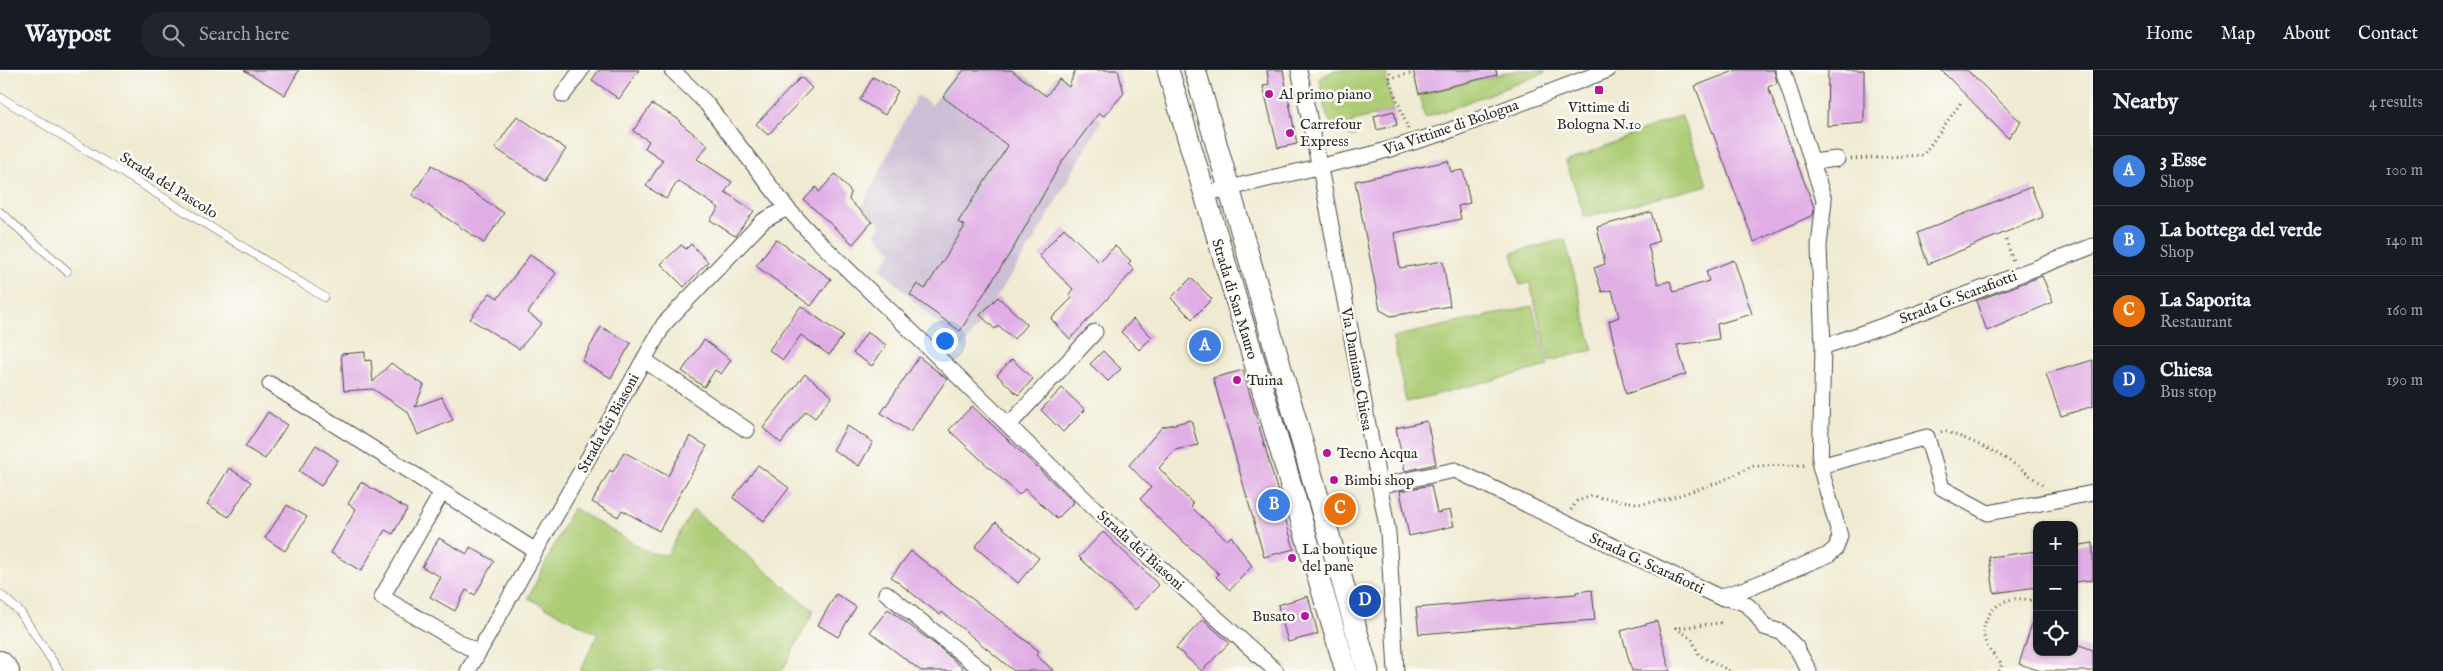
<!DOCTYPE html>
<meta charset="utf-8">
<style>
body{margin:0;font-family:"IM FELL English",serif;background:#20242c;color:#f1f3f6}
.controls{position:absolute;right:15px;bottom:15px;display:grid;overflow:hidden;border-radius:10px;box-shadow:0 1px 4px #0004}
.controls button{width:45px;height:45px;display:grid;place-items:center;padding:0;border:0;border-bottom:1px solid #363941;background:#171b24;color:#f1f3f6;font:25px sans-serif}
.you{position:absolute;left:944px;top:270px;width:18px;height:18px;margin:-12px;border:4px solid #fff;border-radius:50%;background:#1a73e8;box-shadow:0 0 0 8px #1a73e833}
.badge{display:grid;place-items:center;width:32px;height:32px;border-radius:50%;background:#ea580c;color:#fff;font-size:16px;font-weight:700}
.pin{position:absolute;translate:-50% -50%;border:2px solid #fff;box-shadow:0 1px 5px #0006}
.list{margin:0;padding:0;list-style:none}
h2{display:flex;justify-content:space-between;align-items:center;height:65px;margin:0;padding:0 20px;font-size:21px}
h2 small{font-size:16px;font-weight:400;color:#9ea1a6}
.list li{display:grid;grid-template-columns:32px 1fr auto;gap:15px;align-items:center;box-sizing:border-box;height:70px;padding:0 20px;border-top:1px solid #363941}
.list b{display:block;font-size:19px;white-space:nowrap}
.list p{margin:0;font-size:16px;white-space:nowrap;color:#9ea1a6}
.list em{font-size:16px;font-style:normal;color:#9ea1a6}
.icon{flex:none;width:28px;height:28px;fill:none;stroke:currentColor;stroke-width:2;stroke-linecap:round;stroke-linejoin:round}
.map{position:relative;flex:none;width:2093px;height:601px;overflow:hidden}
header{display:flex;align-items:center;gap:30px;box-sizing:border-box;height:70px;padding:0 25px;background:#171b24;border-bottom:1px solid #363941}
header strong{font-size:24px}
nav{display:flex;gap:28px;margin-inline-start:auto;font-size:18px}
.search{width:350px;height:45px;background:#20242c;display:flex;align-items:center;gap:12px;box-sizing:border-box;padding:0 18px;border-radius:20px;color:#9ea1a6;font-size:19px}
main{display:flex}
aside{flex:1;background:#171b24}
.map>svg:first-child{display:block}
.industrial{fill:#ccbed4}
.green{fill:#accc74;stroke:#6c7c50}
.building{fill:#e0ade5}
.lines{fill:none;stroke-linecap:round;stroke-linejoin:round}
.service-casing{stroke:#484844;stroke-width:9}
.minor-casing{stroke:#484844;stroke-width:17}
.secondary-casing{stroke:#484844;stroke-width:23}
.primary-casing{stroke:#484844;stroke-width:26}
.path{stroke:#484844;stroke-width:3;stroke-dasharray:1 4;stroke-linecap:butt}
.service{stroke:#fff;stroke-width:8}
.minor{stroke:#fff;stroke-width:15}
.secondary{stroke:#fff;stroke-width:21}
.primary{stroke:#fff;stroke-width:24}
.poi-dot{fill:#b5179e;stroke:#fdfcf7;stroke-width:2}
.labels{text-anchor:middle;stroke-width:5;stroke-linejoin:round;paint-order:stroke}
.poi-label{font-size:15px;fill:#2b2b2b;stroke:#fdfcf7;text-anchor:start}
.street-label{font-size:15px;fill:#2b2b2b;stroke:#fdfcf7}
</style>
<header>
<strong>Waypost</strong>
<div class="search"><svg class="icon" aria-label="search" viewBox="0 0 24 24"><circle cx="10" cy="10" r="6"/><path d="M15 15l6 6"/></svg>Search here</div>
<nav><a>Home</a><a>Map</a><a>About</a><a>Contact</a></nav>
</header>
<main>
<div class="map">
<svg width="2093" height="601" viewBox="0 0 2093 601">
<rect width="100%" height="100%" fill="#fdfcf7"/>
<filter id="ink" filterUnits="userSpaceOnUse"><feTurbulence type="fractalNoise" baseFrequency=".02" numOctaves="2"/><feDisplacementMap in="SourceGraphic" scale="10" xChannelSelector="R" yChannelSelector="G"/><feConvolveMatrix kernelMatrix="1 2 1 2 8 2 1 2 1" color-interpolation-filters="sRGB"/></filter>
<filter id="wash" filterUnits="userSpaceOnUse"><feTurbulence type="fractalNoise" baseFrequency=".0096" numOctaves="4" result="noise"/><feDisplacementMap in="SourceGraphic" scale="20" xChannelSelector="R" yChannelSelector="G"/><feGaussianBlur stdDeviation="1.12" result="paint"/><feColorMatrix in="noise" values="0 0 0 0 0 0 0 0 0 0 0 0 0 0 0 0 0 1.4 0 .05"/><feComposite in="paint" operator="in"/></filter>
<g filter="url(#wash)">
<rect width="100%" height="100%" fill="#efead1"/>
<path class="industrial" d="M957,0H1017L1045,21L1058,4L1073,15L1086,37L1102,50L1034,170L963,278L880,198L892,182L875,164L881,155L862,137L917,25L932,35Z"/>
<path class="green" d="M1335,0H1387L1386,9L1394,41L1352,51L1355,66C1323,64 1324,33 1320,8Z
M1517,0H1544L1545,3L1425,48L1419,25Z
M1681,45L1708,115L1585,147L1566,92Z
M1565,169L1593,280L1549,291L1530,213L1520,215L1512,183Z
M1532,236L1548,296L1406,332L1393,267Z
M573,438L650,483L667,485L693,440L814,541L782,601H580L598,564L528,528Z"/>
<g id="blocks">
<path class="building" d="M244,0H299L285,25Z
M599,0H639L619,29L592,10Z
M964,0H1011L1046,26L1059,9L1069,17L1075,0H1118L1124,23L1104,46L1099,43L1061,93L1014,177L960,261L910,225L917,214L925,219L965,156L958,152L1008,76L943,27Z
M1267,0H1283L1297,74L1278,78L1263,16L1269,14Z
M1413,0H1496L1497,5L1419,24Z
M1737,0H1774L1777,13L1768,17L1814,137L1813,145L1754,172L1695,16Z
M1828,0H1864V53L1827,56Z
M1941,0H1967L2021,52L2008,68Z
M801,7L812,18L768,65L756,54Z
M873,7L898,21L885,45L860,30Z
M652,34L680,50L679,52L708,75L697,89L732,112L725,122L754,141L735,166L710,150L719,138L678,111L666,129L646,116L663,90L645,78L649,71L633,61Z
M1394,41L1397,55L1377,60L1374,46Z
M517,46L566,79L545,111L495,78Z
M1448,91L1451,102L1463,100L1470,133L1458,136L1461,149L1394,163L1400,198L1443,191L1450,236L1391,246L1380,240L1355,111Z
M432,95L504,143L484,173L412,125Z
M835,104L851,122L849,130L872,152L853,174L804,130L816,117L819,122Z
M2031,117L2043,147L1928,194L1917,163Z
M1651,142L1659,171L1648,175L1658,214L1670,211L1674,222L1709,211L1706,201L1734,190L1752,244L1717,254L1719,269L1677,275L1686,304L1626,324L1609,251L1619,247L1612,220L1602,222L1594,198L1605,194L1597,157Z
M1064,158L1099,192L1115,176L1131,191L1128,194L1134,200L1070,269L1051,249L1072,228L1069,224L1073,219L1039,186Z
M776,169L831,209L811,236L756,196Z
M691,174L708,192L684,217L661,194L681,175L686,179Z
M530,185L556,203L528,243L542,253L519,279L470,249L490,223L498,228Z
M2042,206L2053,232L1987,261L1976,231Z
M1191,208L1212,229L1192,249L1171,228Z
M998,227L1027,254L1014,269L999,256L995,259L980,245Z
M801,236L843,266L829,285L801,265L783,290L769,280Z
M1133,249L1152,267L1139,280L1121,262Z
M601,257L631,273L611,308L582,291Z
M867,262L886,275L872,296L853,283Z
M704,270L731,290L721,304L715,300L704,317L682,301Z
M1103,281L1121,299L1108,311L1090,294Z
M365,282V291L371,290L373,312L391,293L424,315L415,337L442,327L453,350L418,365L408,342L373,319L344,321L341,284Z
M919,287L947,309L910,362L881,343Z
M1012,289L1033,309L1018,325L997,305Z
M2093,290V336L2061,346L2046,304Z
M1243,300L1294,479L1264,487L1213,308Z
M805,304L832,326L815,348L806,341L781,373L763,358Z
M1062,318L1085,340L1063,362L1041,340Z
M972,336L1074,432L1057,449L1025,419L1019,425L949,360Z
M268,342L287,355L265,389L245,377Z
M1191,350L1198,375L1175,380L1159,398L1193,434L1191,437L1227,470L1231,466L1252,496L1230,520L1216,507L1219,504L1165,455L1140,429L1151,418L1129,395L1162,357Z
M1427,351L1436,394L1405,401L1396,358Z
M847,356L873,372L859,396L833,380Z
M690,366L707,376L659,461L622,440L618,447L592,432L610,400L613,402L624,382L668,406Z
M316,375L338,390L321,416L299,401Z
M758,395L789,418L764,451L733,428Z
M229,398L251,412L229,447L207,434Z
M361,412L407,439L393,464L385,460L361,501L331,483L356,439L348,434Z
M1431,415L1437,443L1450,440L1454,456L1409,466L1400,421Z
M287,435L307,447L285,481L265,468Z
M996,452L1039,488L1018,513L975,477Z
M1103,462L1159,515L1135,540L1079,487Z
M439,468L467,484L470,477L494,491L475,525L466,520L455,541L430,527L441,507L422,497Z
M2093,473V510L2074,512V476Z
M911,481L1039,581L1036,585L1054,601H1014L942,542L940,545L891,507Z
M2037,481V517L1994,523L1989,487Z
M1592,520L1595,550L1419,564L1416,538L1576,524V522Z
M836,524L856,537L838,567L818,555Z
M1308,526L1318,564L1288,572L1278,535Z
M888,539L940,578L966,601H921L870,562Z
M2034,547H2037V582H2074V573L2093,580V601H2041L2019,594Z
M1203,549L1229,573L1202,601L1176,578Z
M1657,551L1670,601H1632L1621,561Z"/>
</g>
</g>
<g filter="url(#ink)">
<use href="#blocks" fill-opacity="0" stroke="#484844" stroke-width="1"/>
<g class="lines">
<g class="service-casing">
<path id="service" d="M0,27L324,227
M0,142L67,201
M0,524L20,542L59,601"/>
</g>
<g class="minor-casing">
<path id="minor" d="M672,0L706,33L787,138L813,166L1095,439L1276,601
M1299,0L1323,113L1388,462L1396,601
M563,25L581,0
M1812,92L1837,89
M1204,124L1373,84L1443,63L1608,0
M1823,277L1919,243L2093,176
M644,290L747,360
M270,314L536,481
M1009,355L1095,262
M1820,396L1927,367L1942,418L1988,443L2093,423
M1379,416L1455,400L1719,527L1745,519L1828,485L1836,478L1840,466L1820,396L1823,277L1819,176L1824,130L1783,0
M442,422L382,527L478,583
M886,523L983,601
M1723,528C1746,530 1753,537 1764,557L1781,562L1796,577L1809,601
M468,601L664,254L763,151L787,138"/>
</g>
<g class="secondary-casing">
<path id="secondary" d="M1168,0L1346,601
M1195,0L1368,601"/>
</g>
<g class="primary-casing">
<path id="primary" d="M0,593L7,601"/>
</g>
<path class="path" d="M1389,8L1390,0
M1408,59L1389,8L1414,3
M1851,89L1923,85L1962,31
M2006,170L2013,191
M1941,362L1944,361C1983,374 2013,390 2043,416
M1571,440L1577,431L1592,426L1642,434L1665,430L1722,411L1753,396L1804,395
M1721,553L1676,558L1692,569L1699,585L1730,601
M1999,601L2002,594C1997,588 1990,582 1987,576C1977,555 1991,533 2013,529C2020,528 2030,530 2037,531"/>
<use href="#service" class="service"/>
<use href="#minor" class="minor"/>
<use href="#secondary" class="secondary"/>
<use href="#primary" class="primary"/>
</g>
</g>
<g class="poi-dot">
<rect x="1594" y="15" width="10" height="10" rx="2.5"/>
<circle cx="1269" cy="24" r="5"/>
<circle cx="1290" cy="63" r="5"/>
<circle cx="1237" cy="310" r="5"/>
<circle cx="1327" cy="383" r="5"/>
<circle cx="1334" cy="410" r="5"/>
<circle cx="1292" cy="488" r="5"/>
<circle cx="1305" cy="546" r="5"/>
</g>
<g class="labels">
<g class="poi-label">
<text x="1279" y="29">Al primo piano</text>
<text x="1599" y="42" text-anchor="middle">Vittime di<tspan x="1599" dy="17">Bologna N.10</tspan></text>
<text x="1300" y="59">Carrefour<tspan x="1300" dy="17">Express</tspan></text>
<text x="1247" y="315">Tuina</text>
<text x="1337" y="388">Tecno Acqua</text>
<text x="1344" y="415">Bimbi shop</text>
<text x="1302" y="484">La boutique<tspan x="1302" dy="17">del pane</tspan></text>
<text x="1295" y="551" text-anchor="end">Busato</text>
</g>
<g class="street-label">
<text transform="translate(1451 57) rotate(-19)" y="5">Via Vittime di Bologna</text>
<text transform="translate(169 115) rotate(32)" y="5">Strada del Pascolo</text>
<text transform="translate(1958 227) rotate(-21)" y="5">Strada G. Scarafiotti</text>
<text transform="translate(1235 229) rotate(73)" y="5">Strada di San Mauro</text>
<text transform="translate(1357 299) rotate(80)" y="5">Via Damiano Chiesa</text>
<text transform="translate(608 353) rotate(-61)" y="5">Strada dei Biasoni</text>
<text transform="translate(1141 480) rotate(42)" y="5">Strada dei Biasoni</text>
<text transform="translate(1647 493) rotate(25)" y="5">Strada G. Scarafiotti</text>
</g>
</g>
</svg>
<div class="controls">
<button>+</button>
<button>−</button>
<button><svg class="icon" aria-label="locate" viewBox="0 0 24 24"><circle cx="12" cy="12" r="6"/><path d="M12 2v4M12 18v4M2 12h4M18 12h4"/></svg></button>
</div>
<div class="you"></div>
<div class="pin badge" style="left:1205px;top:276px;background:#3f7fe0">A</div>
<div class="pin badge" style="left:1274px;top:435px;background:#3f7fe0">B</div>
<div class="pin badge" style="left:1340px;top:439px;background:#e8710a">C</div>
<div class="pin badge" style="left:1365px;top:531px;background:#1a4fb4">D</div>
</div>
<aside>
<h2>Nearby<small>4 results</small></h2>
<ul class="list">
<li><span class="badge" style="background:#3f7fe0">A</span><div><b>3 Esse</b><p>Shop</p></div><em>100 m</em></li>
<li><span class="badge" style="background:#3f7fe0">B</span><div><b>La bottega del verde</b><p>Shop</p></div><em>140 m</em></li>
<li><span class="badge" style="background:#e8710a">C</span><div><b>La Saporita</b><p>Restaurant</p></div><em>160 m</em></li>
<li><span class="badge" style="background:#1a4fb4">D</span><div><b>Chiesa</b><p>Bus stop</p></div><em>190 m</em></li>
</ul>
</aside>
</main>
